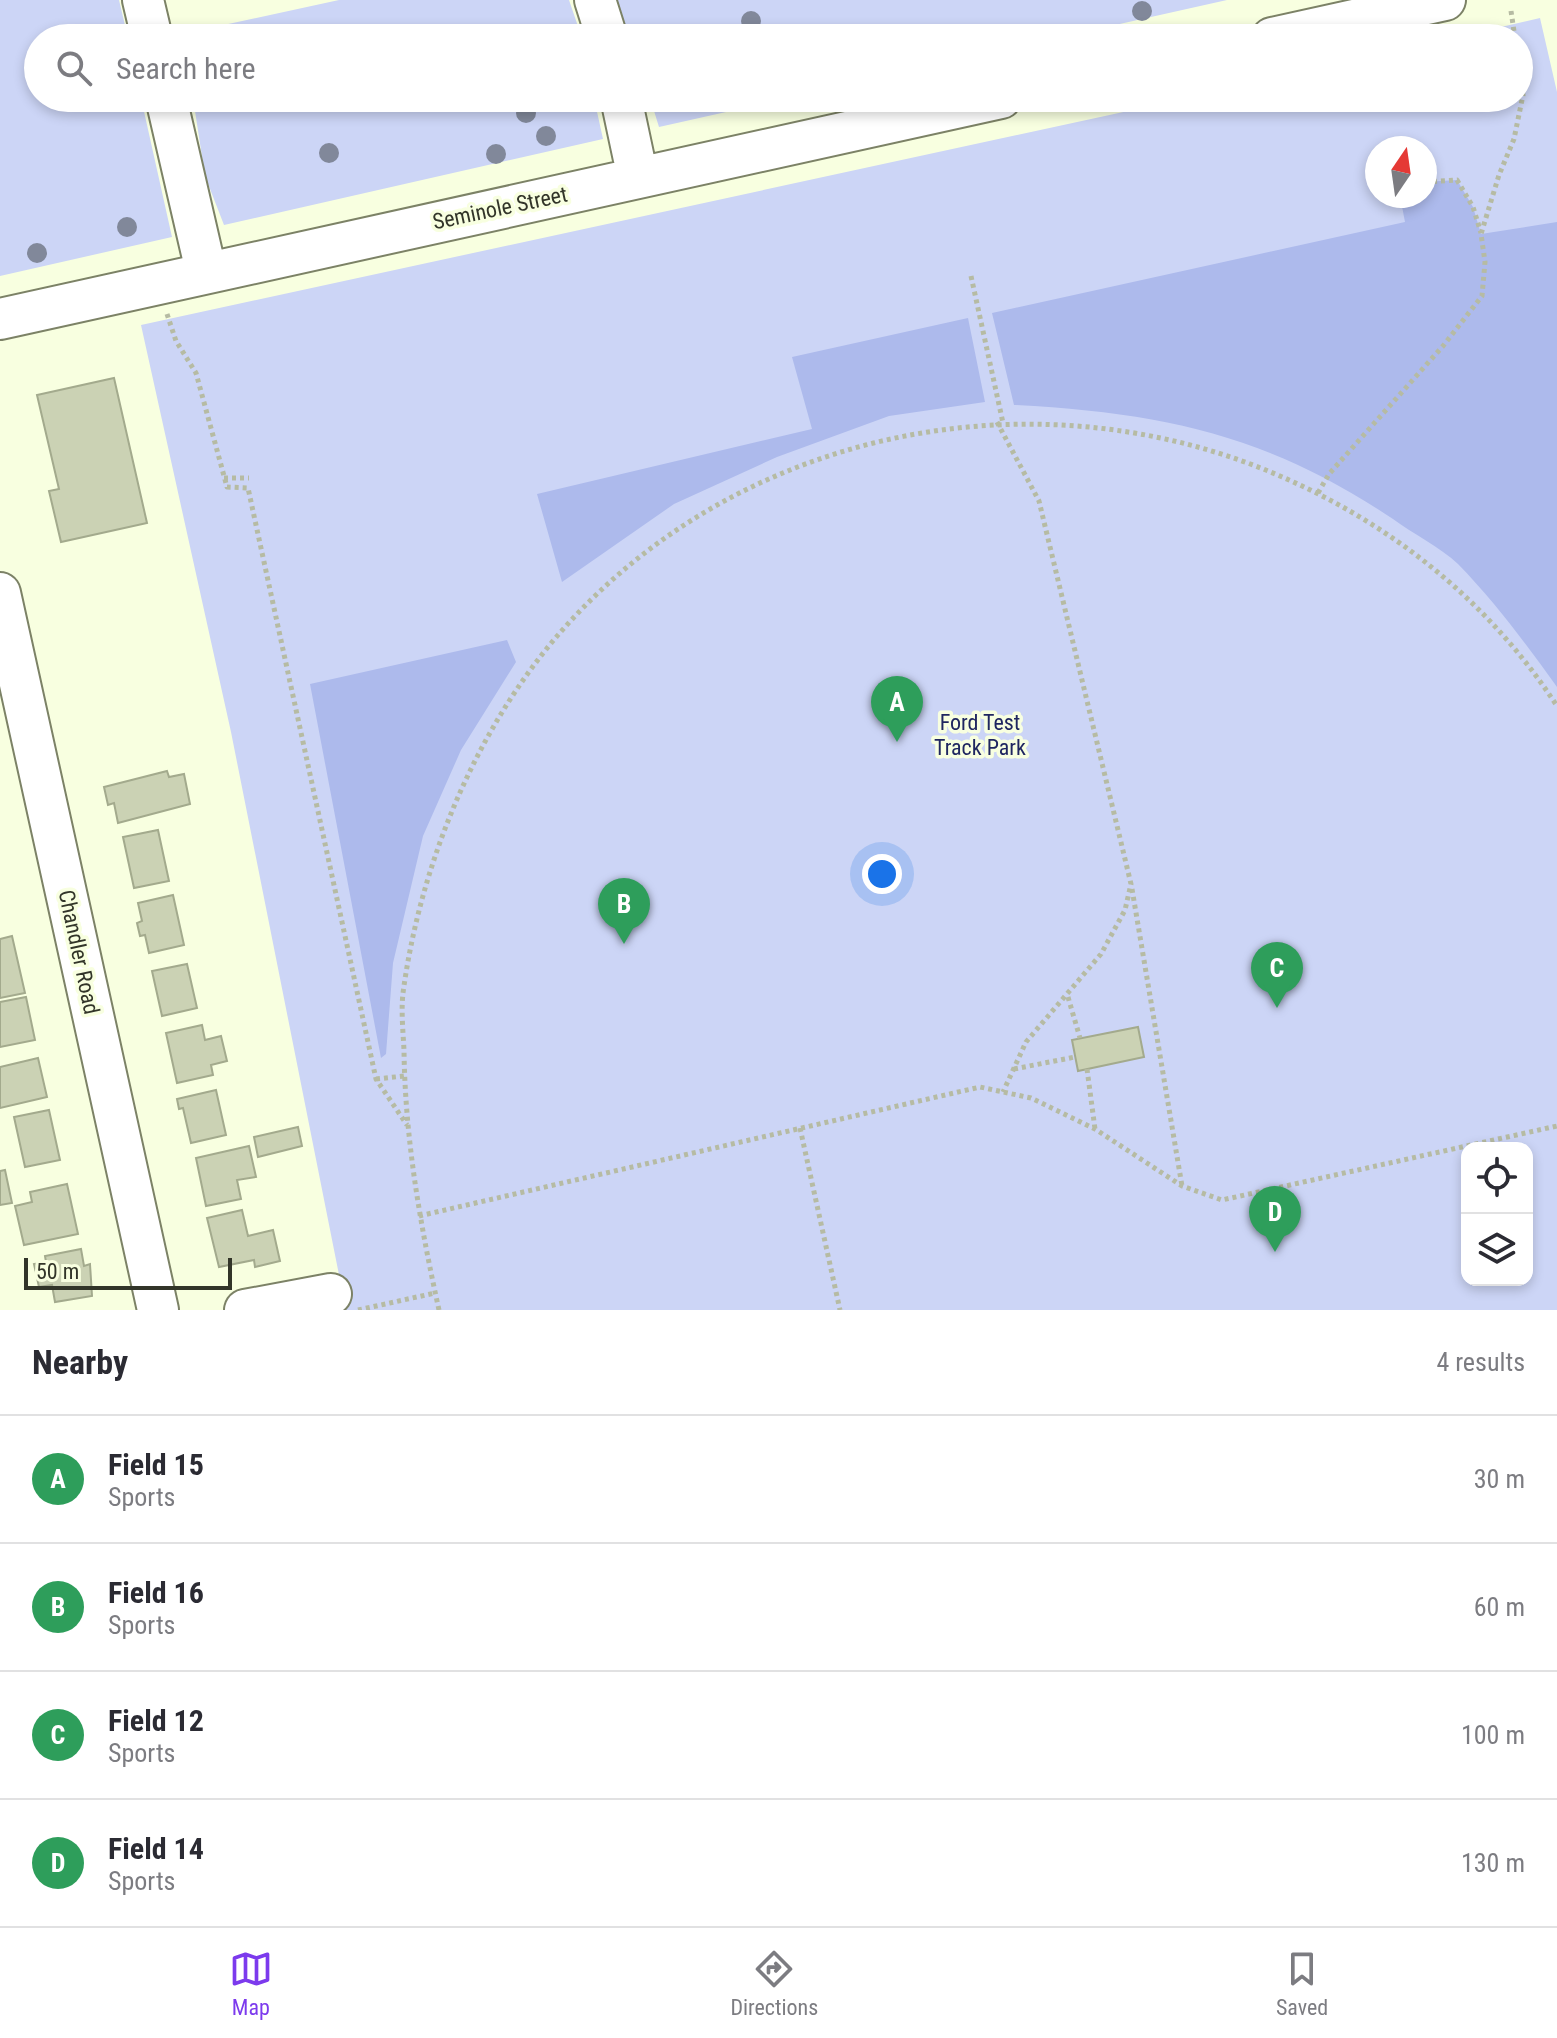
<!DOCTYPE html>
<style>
body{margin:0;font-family:"Roboto Condensed",sans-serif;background:#f7f7f7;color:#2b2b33}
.controls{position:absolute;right:24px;bottom:24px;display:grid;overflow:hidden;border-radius:16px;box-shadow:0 4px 12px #0003}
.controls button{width:72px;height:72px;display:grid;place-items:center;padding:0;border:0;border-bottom:2px solid #e1e1e2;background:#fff;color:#2b2b33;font:40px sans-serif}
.compass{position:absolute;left:1365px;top:136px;width:72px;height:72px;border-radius:50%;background:#fff;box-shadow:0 4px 12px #0003;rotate:13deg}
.scale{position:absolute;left:24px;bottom:20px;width:208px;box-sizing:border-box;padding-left:8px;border:4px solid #323529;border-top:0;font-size:22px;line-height:28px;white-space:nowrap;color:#323529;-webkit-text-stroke:6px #f8ffe0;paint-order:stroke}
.you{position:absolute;left:882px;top:874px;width:28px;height:28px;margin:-20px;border:6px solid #fff;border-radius:50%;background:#1a73e8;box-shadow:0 0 0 12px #1a73e833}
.badge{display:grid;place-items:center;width:52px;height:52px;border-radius:50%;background:#7c3aed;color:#fff;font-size:26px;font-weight:700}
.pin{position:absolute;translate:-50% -66px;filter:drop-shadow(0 2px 4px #0008)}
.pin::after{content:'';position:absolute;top:42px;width:28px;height:24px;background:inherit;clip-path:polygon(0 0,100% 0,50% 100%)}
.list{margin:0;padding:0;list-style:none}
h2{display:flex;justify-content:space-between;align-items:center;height:104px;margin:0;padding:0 32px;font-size:34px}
h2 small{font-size:26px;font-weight:400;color:#7c7c81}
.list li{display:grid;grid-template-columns:52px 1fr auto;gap:24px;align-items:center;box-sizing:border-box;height:128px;padding:0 32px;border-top:2px solid #e1e1e2}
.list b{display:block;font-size:30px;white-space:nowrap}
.list p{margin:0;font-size:26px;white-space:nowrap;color:#7c7c81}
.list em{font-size:26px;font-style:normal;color:#7c7c81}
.icon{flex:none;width:44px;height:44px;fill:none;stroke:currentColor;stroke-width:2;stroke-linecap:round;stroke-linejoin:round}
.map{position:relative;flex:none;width:1557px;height:1310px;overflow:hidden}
.search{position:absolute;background:#fff;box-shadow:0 4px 12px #0003;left:24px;right:24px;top:24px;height:88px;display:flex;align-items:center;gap:20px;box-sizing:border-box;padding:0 28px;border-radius:44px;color:#7c7c81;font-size:30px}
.sheet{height:616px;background:#fff}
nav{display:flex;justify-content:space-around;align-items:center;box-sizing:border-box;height:112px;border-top:2px solid #e1e1e2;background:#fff;font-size:22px;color:#7c7c81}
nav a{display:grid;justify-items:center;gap:4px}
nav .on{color:#7c3aed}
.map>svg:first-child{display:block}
</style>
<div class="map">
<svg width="1557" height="1310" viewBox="0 0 1557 1310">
<rect width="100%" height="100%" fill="#f8ffe0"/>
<path fill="#ccd5f6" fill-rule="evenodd" d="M0,0H119L128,38H38V98H141L172,237L0,276Z
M339,0H569L582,38H196V31Z
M615,0H1227L1057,38H629Z
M1540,18L1557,92V1310H346L231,732L141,325L1188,98H1519V38H1453ZM1377,148H1425V196H1377ZM1467,1148H1527V1280H1467Z
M193,98H594L603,139L224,225L205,176Z
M650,98H788L659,127Z"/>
<path fill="#adbaec" d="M1457,180L1473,207L1481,234L1557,222V687C1526,644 1495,602 1458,564C1440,547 1413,534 1393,519C1267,435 1164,413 1014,405L992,313L1405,222L1400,196H1425V182Z
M968,318L985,402L889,416L777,457L674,504L562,582L537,494L812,429L792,357Z
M507,640L516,662L461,750L423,836L393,963L386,1054L381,1058L310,684Z"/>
<path fill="#cbd2b4" stroke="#a3aa8d" stroke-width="2" d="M114,378L147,523L61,542L49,491L59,489L37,395Z
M167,771L169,777L184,774L190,804L118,823L114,803L108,805L104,787Z
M158,830L169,881L134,888L123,837Z
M173,895L184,945L149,953L145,935L140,936L137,923L142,921L138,903Z
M12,936L25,993L0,998V939Z
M187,964L197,1008L162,1016L152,971Z
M26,997L35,1040L0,1047V1002Z
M202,1025L205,1040L221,1036L227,1061L211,1065L213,1075L177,1083L166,1033Z
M1138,1027L1144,1057L1078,1071L1072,1040Z
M38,1058L47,1097L0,1108V1067Z
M216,1090L226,1135L191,1143L183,1108L179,1109L177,1099Z
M49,1110L60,1160L25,1167L14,1117Z
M298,1127L302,1146L258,1157L254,1137Z
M249,1146L256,1177L237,1180L241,1199L206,1206L196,1158Z
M5,1170L12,1203L0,1205V1171Z
M67,1184L78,1234L24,1245L15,1206L32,1202L30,1192Z
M242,1210L248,1236L273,1230L280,1261L255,1267L254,1260L219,1267L207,1218Z
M81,1249L84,1266L90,1264L92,1296L55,1302L52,1285L39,1287L34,1264L46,1262L45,1256Z"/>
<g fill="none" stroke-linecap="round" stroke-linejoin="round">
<g stroke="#7c8266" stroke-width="44">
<path id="minor" d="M143,0L152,38
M595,0L607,38
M1272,38L1445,0
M166,98L206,271
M621,98L638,178
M0,319L1001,98
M0,593L158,1310
M245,1310L331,1294"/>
</g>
<path stroke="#b6bba3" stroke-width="5" stroke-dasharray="4 4" stroke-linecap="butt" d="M1511,11L1515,38
M1425,182L1457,180L1473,207L1481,233
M1375,187H1377
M971,276L1003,423
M167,314L176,341L196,373L227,487L248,488L376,1079L407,1125
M997,422L1039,501L1131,884L1125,910L1101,954L1026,1042L1003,1092
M224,478H249
M1318,493L1329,474L1443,346L1482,296L1485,262L1481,234L1499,175L1514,139L1523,95L1519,68
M1132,889L1182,1186
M1068,997L1080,1038
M1014,1069L1075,1057
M1087,1069L1095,1129
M376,1079L404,1076
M800,1128L840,1310
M419,1216L980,1087L1031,1098L1095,1129L1182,1186L1222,1200L1557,1126
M358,1310L435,1293
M439,1310C420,1224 405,1138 404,1050C403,1031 401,1011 403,993C420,866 474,733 558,635C729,437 1012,374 1253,465C1378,513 1484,594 1557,706"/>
<use href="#minor" stroke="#fff" stroke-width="40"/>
</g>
<g fill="#81889a">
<circle cx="1142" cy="11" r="10"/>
<circle cx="751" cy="21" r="10"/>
<circle cx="526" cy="113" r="10"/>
<circle cx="546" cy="136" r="10"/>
<circle cx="329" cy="153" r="10"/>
<circle cx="496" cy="154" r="10"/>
<circle cx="127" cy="227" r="10"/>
<circle cx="37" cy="253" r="10"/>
</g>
<g text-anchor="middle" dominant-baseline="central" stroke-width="7" stroke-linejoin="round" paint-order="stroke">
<g font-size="22" fill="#323529" stroke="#f8ffe0">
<text transform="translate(500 208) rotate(-12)">Seminole Street</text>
<text transform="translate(79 952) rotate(78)">Chandler Road</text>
</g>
<g font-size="22" fill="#1f2660" stroke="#f8ffe0">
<text x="980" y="722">Ford Test<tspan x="980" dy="25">Track Park</tspan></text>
</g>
</g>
</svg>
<div class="controls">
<button><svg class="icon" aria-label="locate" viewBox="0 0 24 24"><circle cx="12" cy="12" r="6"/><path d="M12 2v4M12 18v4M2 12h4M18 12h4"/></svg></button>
<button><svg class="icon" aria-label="layers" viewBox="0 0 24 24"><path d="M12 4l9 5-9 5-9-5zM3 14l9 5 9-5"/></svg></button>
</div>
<svg class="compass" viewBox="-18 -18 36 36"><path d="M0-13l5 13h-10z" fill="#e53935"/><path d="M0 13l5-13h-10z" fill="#7c7c81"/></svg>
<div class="scale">50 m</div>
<div class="you"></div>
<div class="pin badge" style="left:897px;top:742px;background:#2e9e5b">A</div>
<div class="pin badge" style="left:624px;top:944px;background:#2e9e5b">B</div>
<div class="pin badge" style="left:1277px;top:1008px;background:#2e9e5b">C</div>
<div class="pin badge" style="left:1275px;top:1252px;background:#2e9e5b">D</div>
<div class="search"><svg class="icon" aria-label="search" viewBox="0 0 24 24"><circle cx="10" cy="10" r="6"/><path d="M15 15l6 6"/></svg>Search here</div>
</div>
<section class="sheet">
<h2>Nearby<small>4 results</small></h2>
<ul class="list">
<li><span class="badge" style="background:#2e9e5b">A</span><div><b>Field 15</b><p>Sports</p></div><em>30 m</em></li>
<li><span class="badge" style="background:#2e9e5b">B</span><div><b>Field 16</b><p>Sports</p></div><em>60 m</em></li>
<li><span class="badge" style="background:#2e9e5b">C</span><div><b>Field 12</b><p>Sports</p></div><em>100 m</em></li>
<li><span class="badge" style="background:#2e9e5b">D</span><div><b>Field 14</b><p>Sports</p></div><em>130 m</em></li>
</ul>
</section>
<nav>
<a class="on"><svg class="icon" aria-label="map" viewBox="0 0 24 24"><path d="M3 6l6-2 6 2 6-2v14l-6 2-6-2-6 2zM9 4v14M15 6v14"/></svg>Map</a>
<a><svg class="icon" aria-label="directions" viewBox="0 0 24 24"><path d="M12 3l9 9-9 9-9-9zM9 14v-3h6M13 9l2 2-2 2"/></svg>Directions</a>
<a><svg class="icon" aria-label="saved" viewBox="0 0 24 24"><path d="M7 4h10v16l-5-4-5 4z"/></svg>Saved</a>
</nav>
